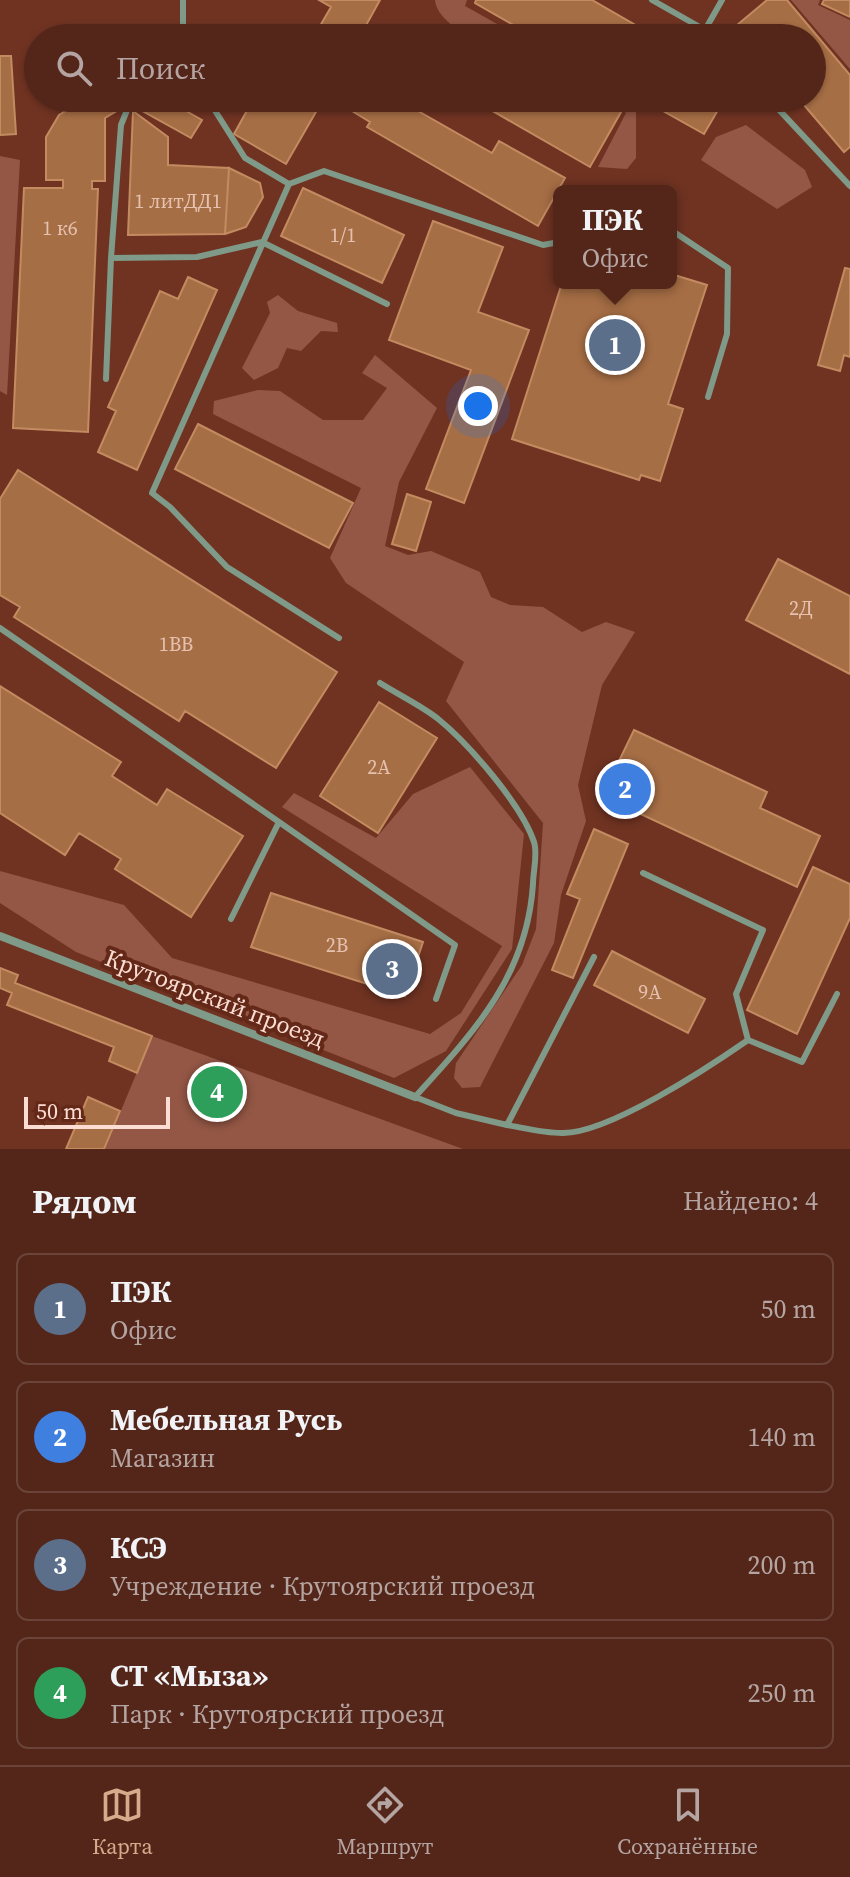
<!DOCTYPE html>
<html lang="ru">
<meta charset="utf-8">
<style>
body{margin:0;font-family:"Source Serif 4",serif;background:#5d3227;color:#f1f3f6}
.scale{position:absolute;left:24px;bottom:20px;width:146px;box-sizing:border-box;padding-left:8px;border:4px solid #fcddd4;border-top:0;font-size:22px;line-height:28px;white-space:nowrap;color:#fcddd4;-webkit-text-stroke:6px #632817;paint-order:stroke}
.you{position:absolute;left:478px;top:406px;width:28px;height:28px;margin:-20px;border:6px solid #fff;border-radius:50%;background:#1a73e8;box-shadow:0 0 0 12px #1a73e833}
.badge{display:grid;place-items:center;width:52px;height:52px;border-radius:50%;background:#d6ab8b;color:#fff;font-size:26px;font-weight:700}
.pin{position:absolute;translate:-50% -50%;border:4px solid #fff;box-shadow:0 2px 8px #0006}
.popup{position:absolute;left:553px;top:185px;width:124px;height:104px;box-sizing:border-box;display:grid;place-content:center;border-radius:12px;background:#54261a;filter:drop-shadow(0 2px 6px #0005);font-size:26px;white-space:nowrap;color:#b5a5a2}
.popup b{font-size:30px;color:#f1f3f6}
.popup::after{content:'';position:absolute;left:50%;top:100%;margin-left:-16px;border:16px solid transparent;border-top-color:#54261a}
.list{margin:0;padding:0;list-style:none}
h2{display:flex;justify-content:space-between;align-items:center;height:104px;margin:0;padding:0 32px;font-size:34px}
h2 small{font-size:26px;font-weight:400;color:#b5a5a2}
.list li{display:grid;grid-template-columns:52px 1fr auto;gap:24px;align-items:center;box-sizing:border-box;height:112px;margin:0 16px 16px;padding:0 16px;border:2px solid #6a4339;border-radius:12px}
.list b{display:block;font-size:30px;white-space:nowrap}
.list p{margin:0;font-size:26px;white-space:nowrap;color:#b5a5a2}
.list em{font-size:26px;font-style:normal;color:#b5a5a2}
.icon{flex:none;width:44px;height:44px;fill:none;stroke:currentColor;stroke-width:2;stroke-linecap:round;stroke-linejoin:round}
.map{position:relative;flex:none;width:850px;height:1149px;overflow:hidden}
.search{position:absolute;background:#54261a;box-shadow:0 2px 6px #0004;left:24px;right:24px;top:24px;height:88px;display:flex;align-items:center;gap:20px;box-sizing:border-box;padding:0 28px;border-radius:44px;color:#b5a5a2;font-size:30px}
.sheet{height:616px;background:#54261a}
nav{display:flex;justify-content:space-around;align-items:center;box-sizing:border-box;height:112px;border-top:2px solid #6a4339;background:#54261a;font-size:22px;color:#b5a5a2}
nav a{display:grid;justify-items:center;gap:4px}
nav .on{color:#d6ab8b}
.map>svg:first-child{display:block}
</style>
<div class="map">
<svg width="850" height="1149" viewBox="0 0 850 1149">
<rect width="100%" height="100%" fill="#703322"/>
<path fill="#945745" d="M435,0H467L465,6L522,38C508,38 490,41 476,38C460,34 436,16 435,0Z
M791,0H820L818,5L850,20V69Z
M603,98H626L636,104V158L627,169L598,167L626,113Z
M746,125L805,170L812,187L777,209L701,160L716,137Z
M0,156L20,160L7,395L0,391Z
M278,295L298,311L337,323L338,332L321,331L301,351L287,348L278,368L254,380L242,368L270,313L267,302Z
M375,355L437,408L399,482L385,546L408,555L431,551L480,572L491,597L510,605L543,607L582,632L606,622L635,632L602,685L578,785L586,821L561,895L554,943L480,1087L462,1088L454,1078L456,1063L522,965L536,929L543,823L446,701L464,662L346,583L330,558L361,488L213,414L214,401L258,390L280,391L323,420H363L387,388L362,373Z
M470,767L524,834L512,949L446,1051L394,1078L76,952L0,903V871L124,905L172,958L430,1034L461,1013L502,946L282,807L294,793L376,838L413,794Z
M152,1036L463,1149H105Z"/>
<path fill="#a66e45" stroke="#c48b61" stroke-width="2" d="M319,0H380L359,38H313L331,7Z
M476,0H592L658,38H536L475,3Z
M767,0H787L850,75V147L844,152L798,98H812V38H748L737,25Z
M824,0H850V17L822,4Z
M128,31L148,37L125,38Z
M0,56H11L16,134L0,135Z
M87,98H124L120,109L105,118V181H92V189H98L88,432L13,428L24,188H63V180H46V137L59,115Z
M145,98H163L202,120L191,138L139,109Z
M254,98H324L286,164L234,134Z
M360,98H395L492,153L499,141L565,178L538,226L367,127L370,122L352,111Z
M470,98H597L621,112L590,167Z
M640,98H725L704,134Z
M133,111L168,137V165L229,168L225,234L128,235Z
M229,168L260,183L263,197L246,227L225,234Z
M303,188L404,235L382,283L281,236Z
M433,221L503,247L478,312L529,330L464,503L426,489L471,370L389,340Z
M845,268L850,269V357L844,355L840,371L818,365Z
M671,274L707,285L668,404L683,409L660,481L641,475L639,480L512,439L562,283H671Z
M188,277L217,290L137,470L98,452L116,411L108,407L160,291L178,299Z
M198,424L353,503L329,548L175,469Z
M18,470L337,672L276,768L185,711L179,721L14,617L20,607L0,595V499Z
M407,494L431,502L416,551L392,544Z
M778,559L850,596V674L746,620Z
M0,686L121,762L112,776L157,805L167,789L243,836L191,917L115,869L121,859L79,833L65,855L0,813Z
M379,702L437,738L378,833L320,796Z
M634,730L767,792L760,808L820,836L797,887L602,796Z
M594,829L628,844L573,978L552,970L580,899L567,894Z
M813,867L850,884V918L797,1034L747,1010Z
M271,893L423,942L405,996L251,947Z
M612,951L705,999L688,1033L594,985Z
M0,968L18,975L15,983L152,1036L137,1073L109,1061L114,1047L7,1005L12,993L0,988Z
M88,1097L120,1111L104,1149H66Z"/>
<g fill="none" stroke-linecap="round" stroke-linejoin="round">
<path stroke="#7f9a88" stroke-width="6" d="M652,0L705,30L722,0
M183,38V0
M207,98L245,158L289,184L152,493L170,507L227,567L339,638
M768,98L850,186
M289,184L324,171L543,245L559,242
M671,230L728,268L727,334L708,397
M111,258L121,125L132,98
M106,379L111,258L197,257L262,242L387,304
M0,628L279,822L231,919
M380,683C399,695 420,705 437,718C468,743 522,805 534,842C538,854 533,872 533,884C527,976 474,1032 415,1097L456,1113L507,1125L594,957
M279,822L455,945L436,999
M748,1040L802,1062L837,994
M507,1125C524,1128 544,1133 562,1133C608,1134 709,1067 748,1040L736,994L763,930L643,873"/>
<path stroke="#7f9a88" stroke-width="8" d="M0,936L415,1097"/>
</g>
<g text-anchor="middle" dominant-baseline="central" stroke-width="8" stroke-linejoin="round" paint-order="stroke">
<g font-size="20" fill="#e6c1b0">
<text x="178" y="201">1 литДД1</text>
<text x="60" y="228">1 к6</text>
<text x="343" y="235">1/1</text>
<text x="801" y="608">2Д</text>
<text x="176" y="644">1ВВ</text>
<text x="379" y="767">2А</text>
<text x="337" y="945">2В</text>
<text x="650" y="992">9А</text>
</g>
<g font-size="24" fill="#fcddd4" stroke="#632817">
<text transform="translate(215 998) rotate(21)">Крутоярский проезд</text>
</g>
</g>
</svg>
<div class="scale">50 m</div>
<div class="you"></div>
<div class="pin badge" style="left:615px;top:345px;background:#5c6f8a">1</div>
<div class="popup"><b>ПЭК</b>Офис</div>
<div class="pin badge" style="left:625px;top:789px;background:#3f7fe0">2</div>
<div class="pin badge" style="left:392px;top:969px;background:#5c6f8a">3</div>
<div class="pin badge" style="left:217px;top:1092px;background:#2e9e5b">4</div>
<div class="search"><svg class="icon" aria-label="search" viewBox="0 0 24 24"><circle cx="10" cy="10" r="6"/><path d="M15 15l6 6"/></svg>Поиск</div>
</div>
<section class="sheet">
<h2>Рядом<small>Найдено: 4</small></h2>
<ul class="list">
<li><span class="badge" style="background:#5c6f8a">1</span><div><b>ПЭК</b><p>Офис</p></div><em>50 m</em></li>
<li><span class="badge" style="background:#3f7fe0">2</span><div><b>Мебельная Русь</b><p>Магазин</p></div><em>140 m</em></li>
<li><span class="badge" style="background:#5c6f8a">3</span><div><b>КСЭ</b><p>Учреждение · Крутоярский проезд</p></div><em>200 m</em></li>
<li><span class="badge" style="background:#2e9e5b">4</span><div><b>СТ «Мыза»</b><p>Парк · Крутоярский проезд</p></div><em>250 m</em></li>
</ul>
</section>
<nav>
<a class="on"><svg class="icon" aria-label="map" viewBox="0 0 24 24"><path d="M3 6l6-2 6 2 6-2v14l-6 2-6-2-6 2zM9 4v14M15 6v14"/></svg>Карта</a>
<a><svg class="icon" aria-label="directions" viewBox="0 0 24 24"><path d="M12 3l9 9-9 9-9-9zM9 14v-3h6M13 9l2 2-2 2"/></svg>Маршрут</a>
<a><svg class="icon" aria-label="saved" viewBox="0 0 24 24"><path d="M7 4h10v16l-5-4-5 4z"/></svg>Сохранённые</a>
</nav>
